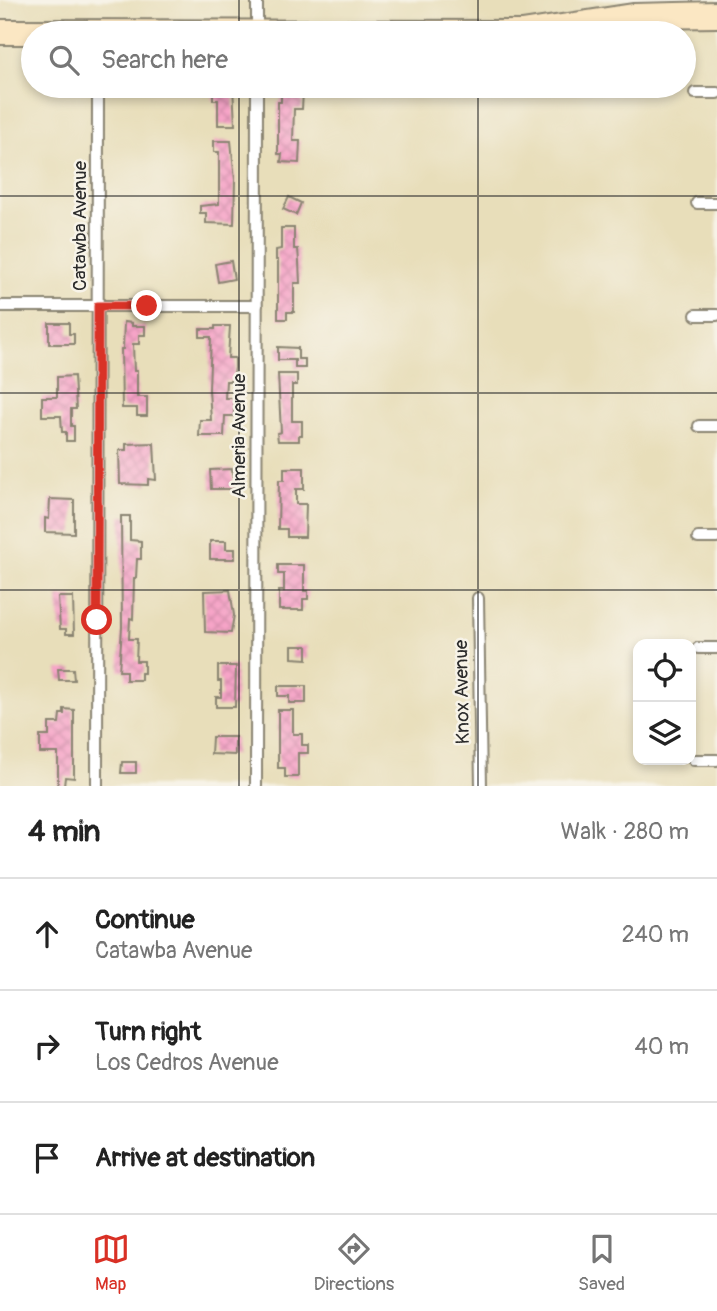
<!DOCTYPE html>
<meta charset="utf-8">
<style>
body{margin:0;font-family:Pangolin,sans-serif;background:#f2f2f2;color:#222}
.controls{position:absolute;right:21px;bottom:21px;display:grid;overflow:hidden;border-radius:14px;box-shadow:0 4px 10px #0003}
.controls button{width:63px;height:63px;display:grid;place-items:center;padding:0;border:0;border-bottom:2px solid #e0e0e0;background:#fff;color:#222;font:35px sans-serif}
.stop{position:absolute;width:21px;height:21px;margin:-16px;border:5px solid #d93025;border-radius:50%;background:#fff}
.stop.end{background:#d93025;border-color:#fff;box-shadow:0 2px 7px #0008}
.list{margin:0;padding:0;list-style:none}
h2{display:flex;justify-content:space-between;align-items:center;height:91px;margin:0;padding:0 28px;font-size:30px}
h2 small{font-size:23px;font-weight:400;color:#767676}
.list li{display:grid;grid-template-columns:46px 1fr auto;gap:21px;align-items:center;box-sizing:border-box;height:112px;padding:0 28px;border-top:2px solid #e0e0e0}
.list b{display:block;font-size:26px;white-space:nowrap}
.list p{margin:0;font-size:23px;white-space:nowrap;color:#767676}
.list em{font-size:23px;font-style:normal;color:#767676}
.icon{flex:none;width:38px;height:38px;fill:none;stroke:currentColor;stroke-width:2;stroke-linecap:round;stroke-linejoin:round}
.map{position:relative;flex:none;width:717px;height:786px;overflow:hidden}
.search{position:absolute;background:#fff;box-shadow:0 4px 10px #0003;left:21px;right:21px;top:21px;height:77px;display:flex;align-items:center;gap:18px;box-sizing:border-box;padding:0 24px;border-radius:38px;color:#767676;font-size:26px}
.sheet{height:427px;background:#fff}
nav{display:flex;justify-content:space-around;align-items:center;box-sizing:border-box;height:98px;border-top:2px solid #e0e0e0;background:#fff;font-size:19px;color:#767676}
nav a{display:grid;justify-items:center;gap:4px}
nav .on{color:#d93025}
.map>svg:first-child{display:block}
</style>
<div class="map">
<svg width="717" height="786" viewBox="0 0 717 786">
<defs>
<pattern id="building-cross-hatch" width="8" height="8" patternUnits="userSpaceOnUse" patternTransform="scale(1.75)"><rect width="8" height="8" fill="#f6a4c7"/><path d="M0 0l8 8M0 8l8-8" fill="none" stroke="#d38dab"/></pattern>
</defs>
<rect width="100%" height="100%" fill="#f7f3e8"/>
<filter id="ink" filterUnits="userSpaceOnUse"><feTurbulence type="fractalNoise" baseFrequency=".0143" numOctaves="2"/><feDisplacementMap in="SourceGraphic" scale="14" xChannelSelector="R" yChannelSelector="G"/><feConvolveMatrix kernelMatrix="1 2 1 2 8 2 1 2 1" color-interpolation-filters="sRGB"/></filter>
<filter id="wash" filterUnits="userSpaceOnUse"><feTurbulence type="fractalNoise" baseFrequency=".00686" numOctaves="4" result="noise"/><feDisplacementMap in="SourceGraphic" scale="28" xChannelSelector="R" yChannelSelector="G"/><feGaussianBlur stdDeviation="1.57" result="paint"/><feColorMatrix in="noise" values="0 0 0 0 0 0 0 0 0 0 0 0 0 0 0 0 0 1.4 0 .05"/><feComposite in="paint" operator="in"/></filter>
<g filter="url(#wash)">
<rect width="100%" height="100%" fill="#e8deba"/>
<g id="blocks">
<path fill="url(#building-cross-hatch)" d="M213,86H233L235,125H218V100H213Z
M281,92H303L302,109H294L293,141H300L299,163L281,162L282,154H278V102H281Z
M214,141H231L235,180L234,224L206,223V213H200V206L219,204V152H214Z
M289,197L301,203L296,215L283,209Z
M281,228H294V249H298L299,262L300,283H294V312H287V319H278V260H276V250L281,249Z
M231,261L234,279L218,282L215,264Z
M124,322L132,323V326H145V335H139V344H133L134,371H137V397H147V416H137V408H122L121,349H123Z
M49,323H69V334H74V344H49Z
M215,326H230L228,358H235V368L233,381H226L225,398H234V416H225L224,436H199L200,420H211L209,390L211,337H200V329H215Z
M278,347L298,348V359H305V368H295V360H278Z
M278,374H297V385H292V421H302V435H299V441H278L277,433L281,432Z
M74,376L76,409H71V426H74V441H66V432H62L61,416H42V397H57V377Z
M154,443L156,480L148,479V485L120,484L119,450H126V444Z
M284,468H304V489H296V504H306L305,537H287V529H278L279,480H284Z
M232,469L234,489H211L210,470Z
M50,499L74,500V533L45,532V518L49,519Z
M121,516H130V540L141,541V559H137L136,578H134L133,619L130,618L129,639H137L136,661H144V673H141V680H126V671H119L122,627Z
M210,541H226V549H235V559H210Z
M278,565H304V591H308V599H303V610H279V591H284V574H278Z
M230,590L234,615L231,633L205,632L204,591Z
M58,597H73L74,634H66V629H60Z
M292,646H307V659L292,658Z
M218,666H236L235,707H216V697H221V681H218Z
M58,669H73L74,680H59Z
M278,686H306V703H289V696H278Z
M64,709L74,710V778L65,777L64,786H58V753H40V736H49V723H59L60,714H64Z
M278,710H293V734H302V745H308V753H298V777H285V768H278Z
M212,737H235V755L211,754Z
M122,762H136V773H121Z"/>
</g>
</g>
<g filter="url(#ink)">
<use href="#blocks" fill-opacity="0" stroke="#8a8472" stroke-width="2"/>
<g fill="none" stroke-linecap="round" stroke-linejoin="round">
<g stroke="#8a8472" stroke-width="14">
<path id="street" d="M257,33V0
M695,93H717
M697,203H717
M0,306H257
M696,315H717
M699,426H717
M698,538H717
M478,598L481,786
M698,648H717
M694,760H717
M97,786L98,86
M256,786L257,86"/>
</g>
<g stroke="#8a8472" stroke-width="18">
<path id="secondary" d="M0,27L523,28L634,11L717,9
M559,33L643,21L717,20
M0,37H33"/>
</g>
<use href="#street" stroke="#fff" stroke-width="10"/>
<use href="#secondary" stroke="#fbe7c3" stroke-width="14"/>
</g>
</g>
<g fill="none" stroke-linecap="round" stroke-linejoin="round" filter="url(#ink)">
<path stroke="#d93025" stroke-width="9" d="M97,620L98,306H147"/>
</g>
<path fill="none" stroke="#2b2b2b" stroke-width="2" stroke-opacity="0.55" d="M239,0V33M478,0V33M239,86V786M478,86V786M0,196H717M0,393H717M0,590H717"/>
<g text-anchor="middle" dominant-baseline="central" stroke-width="5" stroke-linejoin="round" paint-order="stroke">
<g font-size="19" fill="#2b2b2b" stroke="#f7f3e8">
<text transform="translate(80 226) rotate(-90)">Catawba Avenue</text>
<text transform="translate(239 436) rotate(-90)">Almeria Avenue</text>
<text transform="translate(462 692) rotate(-91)">Knox Avenue</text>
</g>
</g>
</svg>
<div class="controls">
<button><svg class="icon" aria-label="locate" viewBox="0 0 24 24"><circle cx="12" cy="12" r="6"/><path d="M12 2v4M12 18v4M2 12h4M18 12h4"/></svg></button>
<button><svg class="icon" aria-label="layers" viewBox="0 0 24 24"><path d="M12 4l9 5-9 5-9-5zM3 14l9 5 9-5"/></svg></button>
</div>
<div class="stop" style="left:97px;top:620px"></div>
<div class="stop end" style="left:147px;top:306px"></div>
<div class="search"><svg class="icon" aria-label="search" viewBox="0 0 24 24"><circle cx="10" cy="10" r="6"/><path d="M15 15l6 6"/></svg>Search here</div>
</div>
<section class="sheet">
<h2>4 min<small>Walk · 280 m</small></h2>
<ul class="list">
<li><svg class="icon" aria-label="ahead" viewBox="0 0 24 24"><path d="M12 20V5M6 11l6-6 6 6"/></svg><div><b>Continue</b><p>Catawba Avenue</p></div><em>240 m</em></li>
<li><svg class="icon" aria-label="right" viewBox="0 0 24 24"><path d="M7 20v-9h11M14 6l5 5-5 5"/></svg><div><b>Turn right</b><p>Los Cedros Avenue</p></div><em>40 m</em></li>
<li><svg class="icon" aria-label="arrive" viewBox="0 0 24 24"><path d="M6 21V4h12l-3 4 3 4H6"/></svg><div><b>Arrive at destination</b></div></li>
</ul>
</section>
<nav>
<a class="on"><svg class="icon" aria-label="map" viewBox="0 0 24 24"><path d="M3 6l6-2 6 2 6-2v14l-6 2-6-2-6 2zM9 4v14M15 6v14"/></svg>Map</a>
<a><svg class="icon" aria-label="directions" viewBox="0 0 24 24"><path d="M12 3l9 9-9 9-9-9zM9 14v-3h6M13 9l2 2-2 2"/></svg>Directions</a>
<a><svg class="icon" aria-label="saved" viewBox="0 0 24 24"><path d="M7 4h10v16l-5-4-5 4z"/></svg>Saved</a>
</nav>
